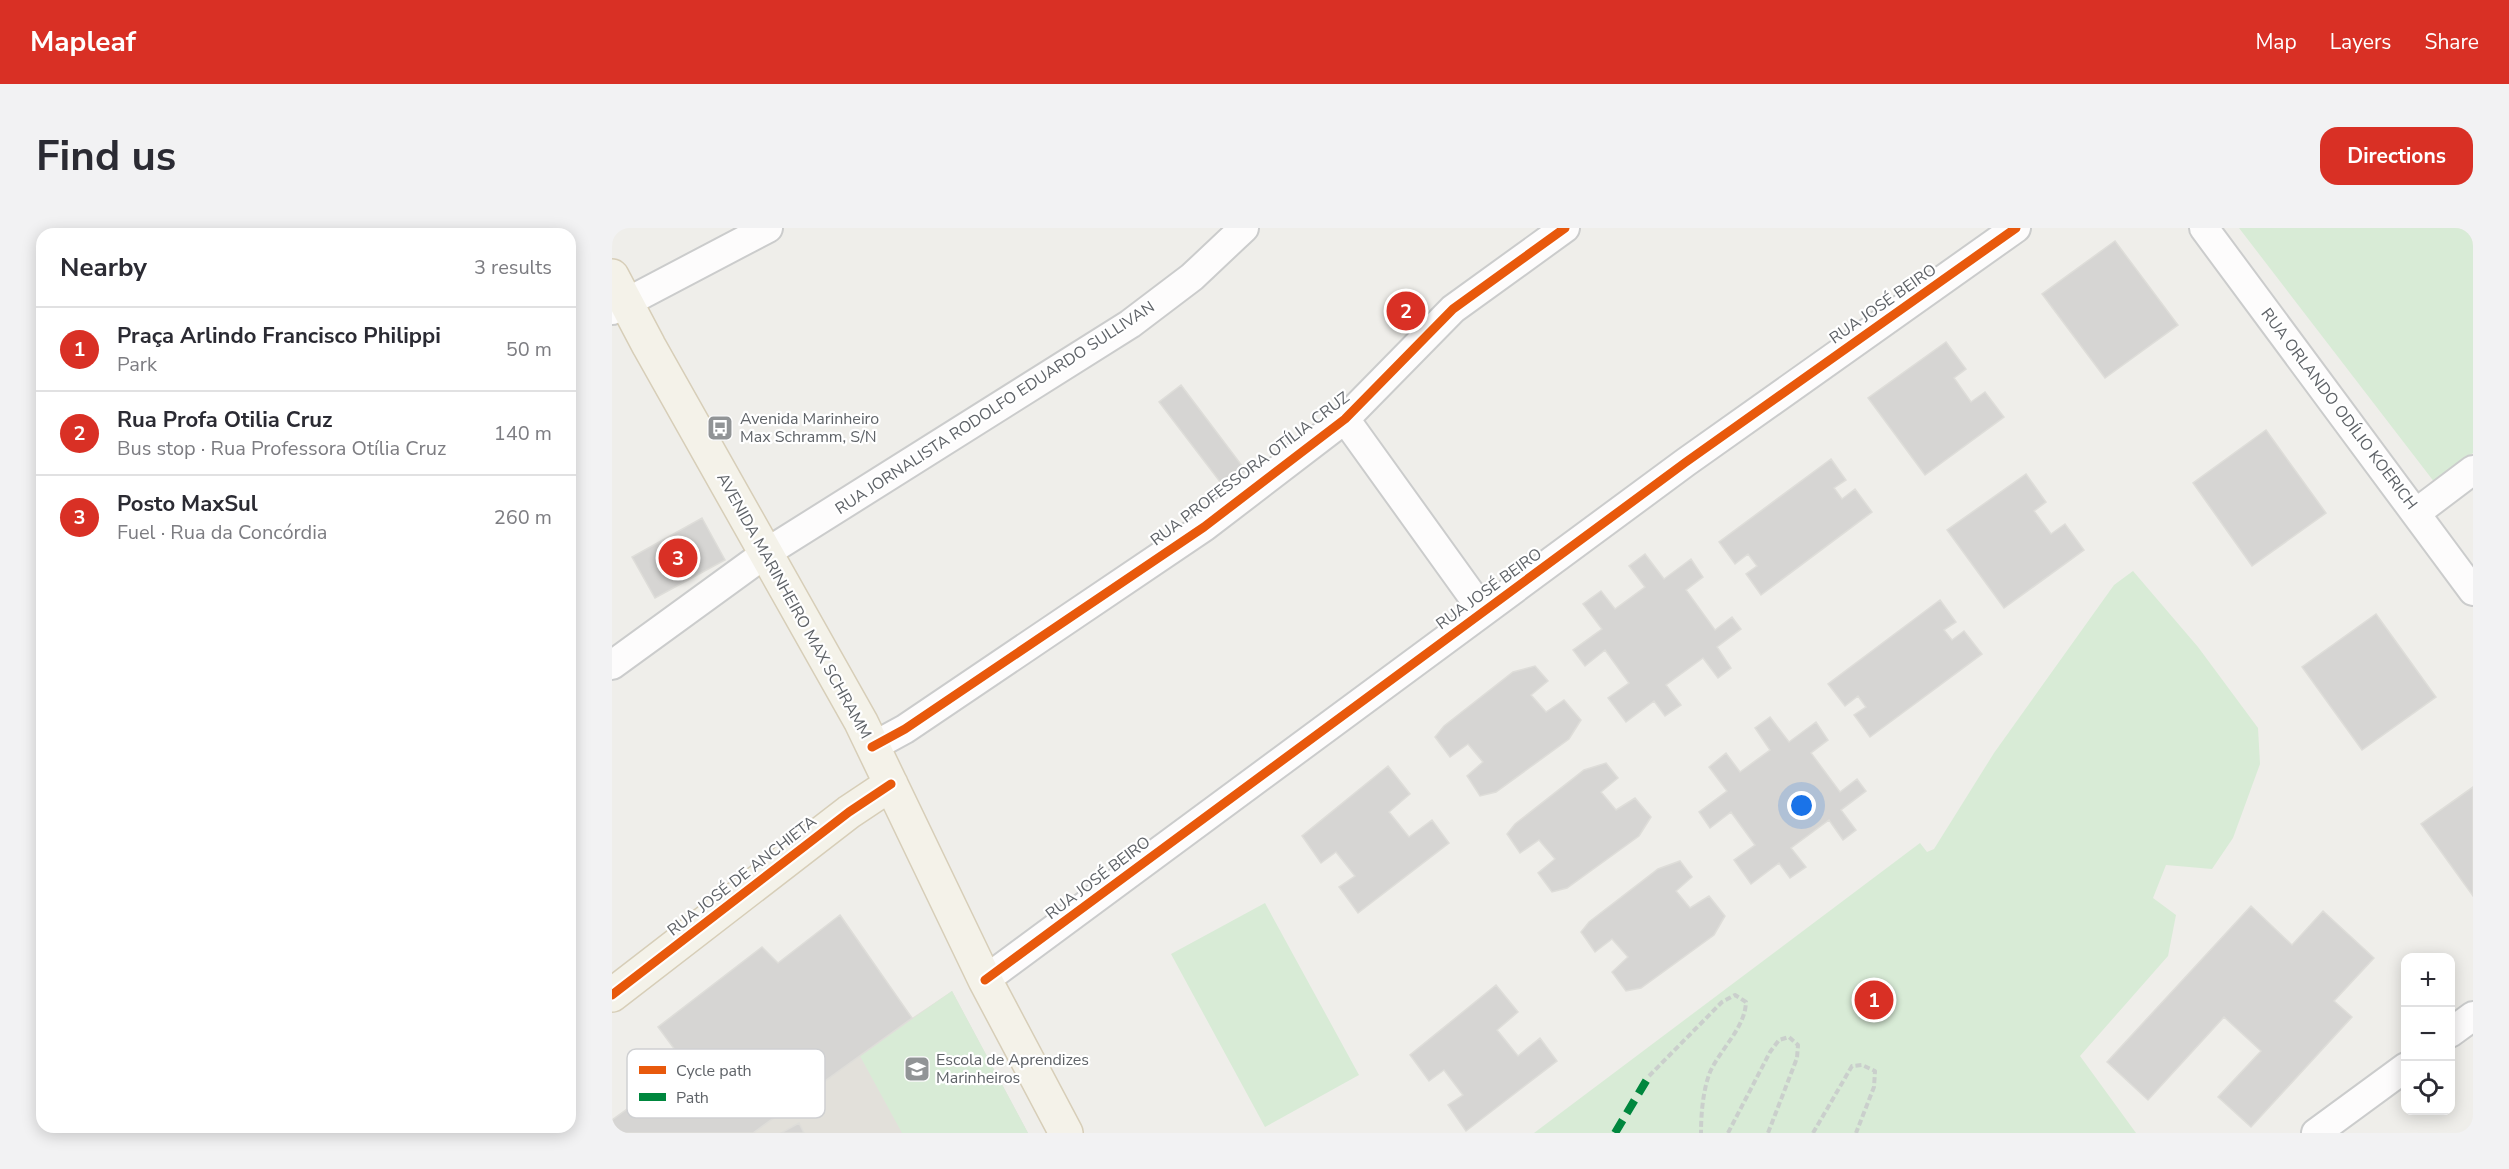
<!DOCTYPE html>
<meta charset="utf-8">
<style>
body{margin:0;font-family:"Nunito Sans",sans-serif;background:#f2f2f3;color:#2b2b33}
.controls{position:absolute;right:18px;bottom:18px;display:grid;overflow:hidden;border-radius:12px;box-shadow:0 3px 15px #0003}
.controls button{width:54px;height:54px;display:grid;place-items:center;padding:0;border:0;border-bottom:2px solid #e1e1e2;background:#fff;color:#2b2b33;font:30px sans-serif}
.you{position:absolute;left:1190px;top:578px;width:21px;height:21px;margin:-15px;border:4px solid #fff;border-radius:50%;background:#1a73e8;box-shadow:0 0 0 9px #1a73e833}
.badge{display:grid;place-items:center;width:39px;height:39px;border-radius:50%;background:#d93025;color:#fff;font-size:20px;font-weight:700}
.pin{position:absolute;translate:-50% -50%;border:3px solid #fff;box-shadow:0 2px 6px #0006}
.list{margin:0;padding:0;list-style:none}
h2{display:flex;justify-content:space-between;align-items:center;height:78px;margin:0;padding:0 24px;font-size:26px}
h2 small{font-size:20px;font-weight:400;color:#7c7c81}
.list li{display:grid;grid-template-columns:39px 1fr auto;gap:18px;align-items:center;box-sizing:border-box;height:84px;padding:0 24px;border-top:2px solid #e1e1e2}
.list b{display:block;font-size:22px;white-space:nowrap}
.list p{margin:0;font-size:20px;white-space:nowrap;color:#7c7c81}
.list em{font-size:20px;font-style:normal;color:#7c7c81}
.icon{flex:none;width:33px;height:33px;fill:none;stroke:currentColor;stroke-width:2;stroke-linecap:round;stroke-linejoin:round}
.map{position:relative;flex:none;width:1861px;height:905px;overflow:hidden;border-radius:18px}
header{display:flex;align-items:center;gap:36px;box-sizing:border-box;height:84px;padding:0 30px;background:#d93025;color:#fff}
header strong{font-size:28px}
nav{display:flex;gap:33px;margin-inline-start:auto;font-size:21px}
.intro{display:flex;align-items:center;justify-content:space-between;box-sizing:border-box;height:144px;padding:0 36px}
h1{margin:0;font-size:42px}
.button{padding:15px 27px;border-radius:18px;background:#d93025;color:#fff;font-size:21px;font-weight:700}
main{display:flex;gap:36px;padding:0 36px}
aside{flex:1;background:#fff;border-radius:18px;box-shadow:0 3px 15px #0003}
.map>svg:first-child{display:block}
</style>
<header>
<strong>Mapleaf</strong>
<nav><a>Map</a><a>Layers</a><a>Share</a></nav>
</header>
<div class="intro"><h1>Find us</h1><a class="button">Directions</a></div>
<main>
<aside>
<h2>Nearby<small>3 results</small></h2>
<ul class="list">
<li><span class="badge">1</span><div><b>Praça Arlindo Francisco Philippi</b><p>Park</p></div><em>50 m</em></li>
<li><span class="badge">2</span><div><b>Rua Profa Otilia Cruz</b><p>Bus stop · Rua Professora Otília Cruz</p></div><em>140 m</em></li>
<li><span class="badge">3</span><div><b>Posto MaxSul</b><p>Fuel · Rua da Concórdia</p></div><em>260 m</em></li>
</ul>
</aside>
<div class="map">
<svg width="1861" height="905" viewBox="0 0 1861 905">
<rect width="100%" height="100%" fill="#efeeea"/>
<path fill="#e2e0da" d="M340,763L416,905H141L300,790Z"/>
<path fill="#d8ebd6" d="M1627,0H1861V225L1823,255Z
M1521,343L1586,419L1646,500L1648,536L1621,610L1600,641L1554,637L1541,670L1564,687L1556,728L1468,828L1524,905H922L1308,615L1315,624L1322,621L1382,525L1502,357Z
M653,675L747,847L653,899L559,726Z
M340,763L416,905H290L248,828Z"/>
<path fill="#d6d5d3" stroke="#deddd9" stroke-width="1.5" d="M1503,13L1566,97L1493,150L1430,66Z
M1334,114L1354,141L1342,150L1359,174L1373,164L1392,189L1313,247L1256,170Z
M569,157L634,243L612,259L547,174Z
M1654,202L1714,285L1640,338L1581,255Z
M1219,231L1234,252L1222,260L1230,271L1243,261L1260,284L1149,367L1134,346L1145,338L1136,326L1123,336L1107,314Z
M1414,246L1434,274L1422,283L1439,306L1453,296L1472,322L1392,380L1335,302Z
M90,290L113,332L43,370L20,329Z
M1033,326L1052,351L1079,331L1091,349L1074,362L1103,402L1120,389L1129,401L1105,419L1119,440L1106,450L1091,430L1054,457L1069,477L1053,488L1042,473L1014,494L996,470L1017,455L993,422L973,438L961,422L990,401L971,376L989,363L1003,381L1033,359L1017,338Z
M1328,372L1344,394L1332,402L1340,412L1352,403L1370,426L1258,509L1242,487L1254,479L1246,468L1233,478L1216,456Z
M1764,386L1824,469L1750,522L1690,439Z
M923,438L936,453L919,467L934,484L952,472L969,492L957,511L884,564L868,568L855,548L871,534L856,516L838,529L823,509L832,498L901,444Z
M1158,489L1177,514L1204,494L1216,512L1199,525L1228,564L1245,551L1254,563L1229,582L1244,602L1231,612L1217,592L1179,620L1194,639L1178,650L1167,635L1139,656L1122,632L1143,617L1119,584L1098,600L1087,584L1115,563L1097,539L1114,525L1128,544L1158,522L1143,500Z
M994,535L1006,550L989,564L1004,582L1023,570L1039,589L1027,608L955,660L940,664L926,645L943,631L927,612L908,625L895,606L903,596L972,542Z
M776,538L798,566L777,584L797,609L820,592L837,615L746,685L727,659L743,648L724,624L709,635L690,608Z
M1861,559V668L1809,596Z
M1068,633L1080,649L1064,663L1078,680L1097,668L1113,688L1102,707L1029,760L1014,763L1000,744L1016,729L1000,711L983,724L969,704L977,694L1046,641Z
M1639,678L1680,717L1711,683L1762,730L1722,773L1740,789L1639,899L1606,869L1649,823L1612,789L1536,872L1495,834Z
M228,687L300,790L141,905H0V892L75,838L46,799L150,719L166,735Z
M884,757L906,784L885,802L906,828L928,810L945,833L854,903L836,877L851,867L832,842L817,853L798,827Z
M187,895L192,905H169Z"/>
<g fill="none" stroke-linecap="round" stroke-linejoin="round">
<g stroke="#cbcccc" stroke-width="32">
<path id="minor" d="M1592,0L1861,363
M0,82L156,0
M733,191L871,383
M1804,285L1861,242
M0,437L154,325L518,96L580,49L632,0
M260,519L293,501L592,299L733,191L841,81L953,0
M373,752L1074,234L1404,0
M1838,805L1861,788
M1704,905L1794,839"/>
</g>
<g stroke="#d7ceb8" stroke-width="36">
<path id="major" d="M0,48L37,118L249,494L373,752L454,905
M0,767L237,584L279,556"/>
</g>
<path stroke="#cacfcc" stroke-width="4" stroke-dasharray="6 3" stroke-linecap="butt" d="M1037,848L1110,774L1123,767L1134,774C1133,800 1109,820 1098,844C1091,862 1089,886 1089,905
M1116,905L1158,824L1167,812L1177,809L1186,817L1185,830L1156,905
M1201,905L1240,838L1250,837L1263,843L1262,859L1244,905"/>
<use href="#minor" stroke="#fdfcfc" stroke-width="28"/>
<use href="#major" stroke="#f4f2e9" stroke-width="33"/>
<path stroke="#00873e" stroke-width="8" stroke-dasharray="15 8" stroke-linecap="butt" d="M1003,905L1037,848"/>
<g stroke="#fff" stroke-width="13">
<path id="cycleway" d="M260,519L293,501L592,299L733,191L841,81L953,0
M373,752L1074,234L1404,0
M0,767L237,584L279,556"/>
</g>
<use href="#cycleway" stroke="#e8590c" stroke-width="9"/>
</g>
<defs>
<g id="bus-square" transform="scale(1.35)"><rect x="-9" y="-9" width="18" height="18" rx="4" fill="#919496" stroke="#fff"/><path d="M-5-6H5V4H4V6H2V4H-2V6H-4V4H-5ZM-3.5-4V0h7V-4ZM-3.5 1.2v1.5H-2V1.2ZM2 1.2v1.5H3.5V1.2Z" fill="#fff"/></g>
<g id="university-square" transform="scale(1.35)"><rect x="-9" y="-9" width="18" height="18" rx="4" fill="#919496" stroke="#fff"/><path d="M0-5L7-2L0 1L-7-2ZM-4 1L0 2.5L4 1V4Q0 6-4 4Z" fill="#fff"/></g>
</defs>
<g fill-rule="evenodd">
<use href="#bus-square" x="108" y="200"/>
<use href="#university-square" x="305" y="841"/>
</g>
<g text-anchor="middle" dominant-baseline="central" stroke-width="4.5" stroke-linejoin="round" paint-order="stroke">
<g font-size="16" fill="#5f6368" stroke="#fff">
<text transform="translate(1271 76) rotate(-35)">RUA JOSÉ BEIRO</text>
<text transform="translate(383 180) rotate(-33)">RUA JORNALISTA RODOLFO EDUARDO SULLIVAN</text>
<text transform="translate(1727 181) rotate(53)">RUA ORLANDO ODÍLIO KOERICH</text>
<text transform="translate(638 241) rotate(-37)">RUA PROFESSORA OTÍLIA CRUZ</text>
<text transform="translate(877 361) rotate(-36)">RUA JOSÉ BEIRO</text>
<text transform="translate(182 378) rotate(61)">AVENIDA MARINHEIRO MAX SCHRAMM</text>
<text transform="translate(130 648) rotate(-38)">RUA JOSÉ DE ANCHIETA</text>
<text transform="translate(486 650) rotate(-37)">RUA JOSÉ BEIRO</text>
</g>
<g font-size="16" fill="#5f6368" stroke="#fff" text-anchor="start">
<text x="128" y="191">Avenida Marinheiro<tspan x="128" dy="18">Max Schramm, S/N</tspan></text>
<text x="324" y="832">Escola de Aprendizes<tspan x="324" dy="18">Marinheiros</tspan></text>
</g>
</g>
<rect x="15" y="821" width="198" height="69" rx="9" fill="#fff" stroke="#cfd0d2" stroke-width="1.5"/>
<rect x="27" y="838" width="27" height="8" fill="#e8590c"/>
<rect x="27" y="865" width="27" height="8" fill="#00873e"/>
<g font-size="16" fill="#5f6368">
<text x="64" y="848">Cycle path</text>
<text x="64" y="875">Path</text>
</g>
</svg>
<div class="controls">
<button>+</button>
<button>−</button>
<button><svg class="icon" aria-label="locate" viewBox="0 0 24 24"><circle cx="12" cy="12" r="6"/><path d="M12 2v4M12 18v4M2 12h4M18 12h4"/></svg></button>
</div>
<div class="you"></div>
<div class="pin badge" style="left:1262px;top:772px">1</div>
<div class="pin badge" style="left:794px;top:83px">2</div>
<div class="pin badge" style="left:66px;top:330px">3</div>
</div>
</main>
